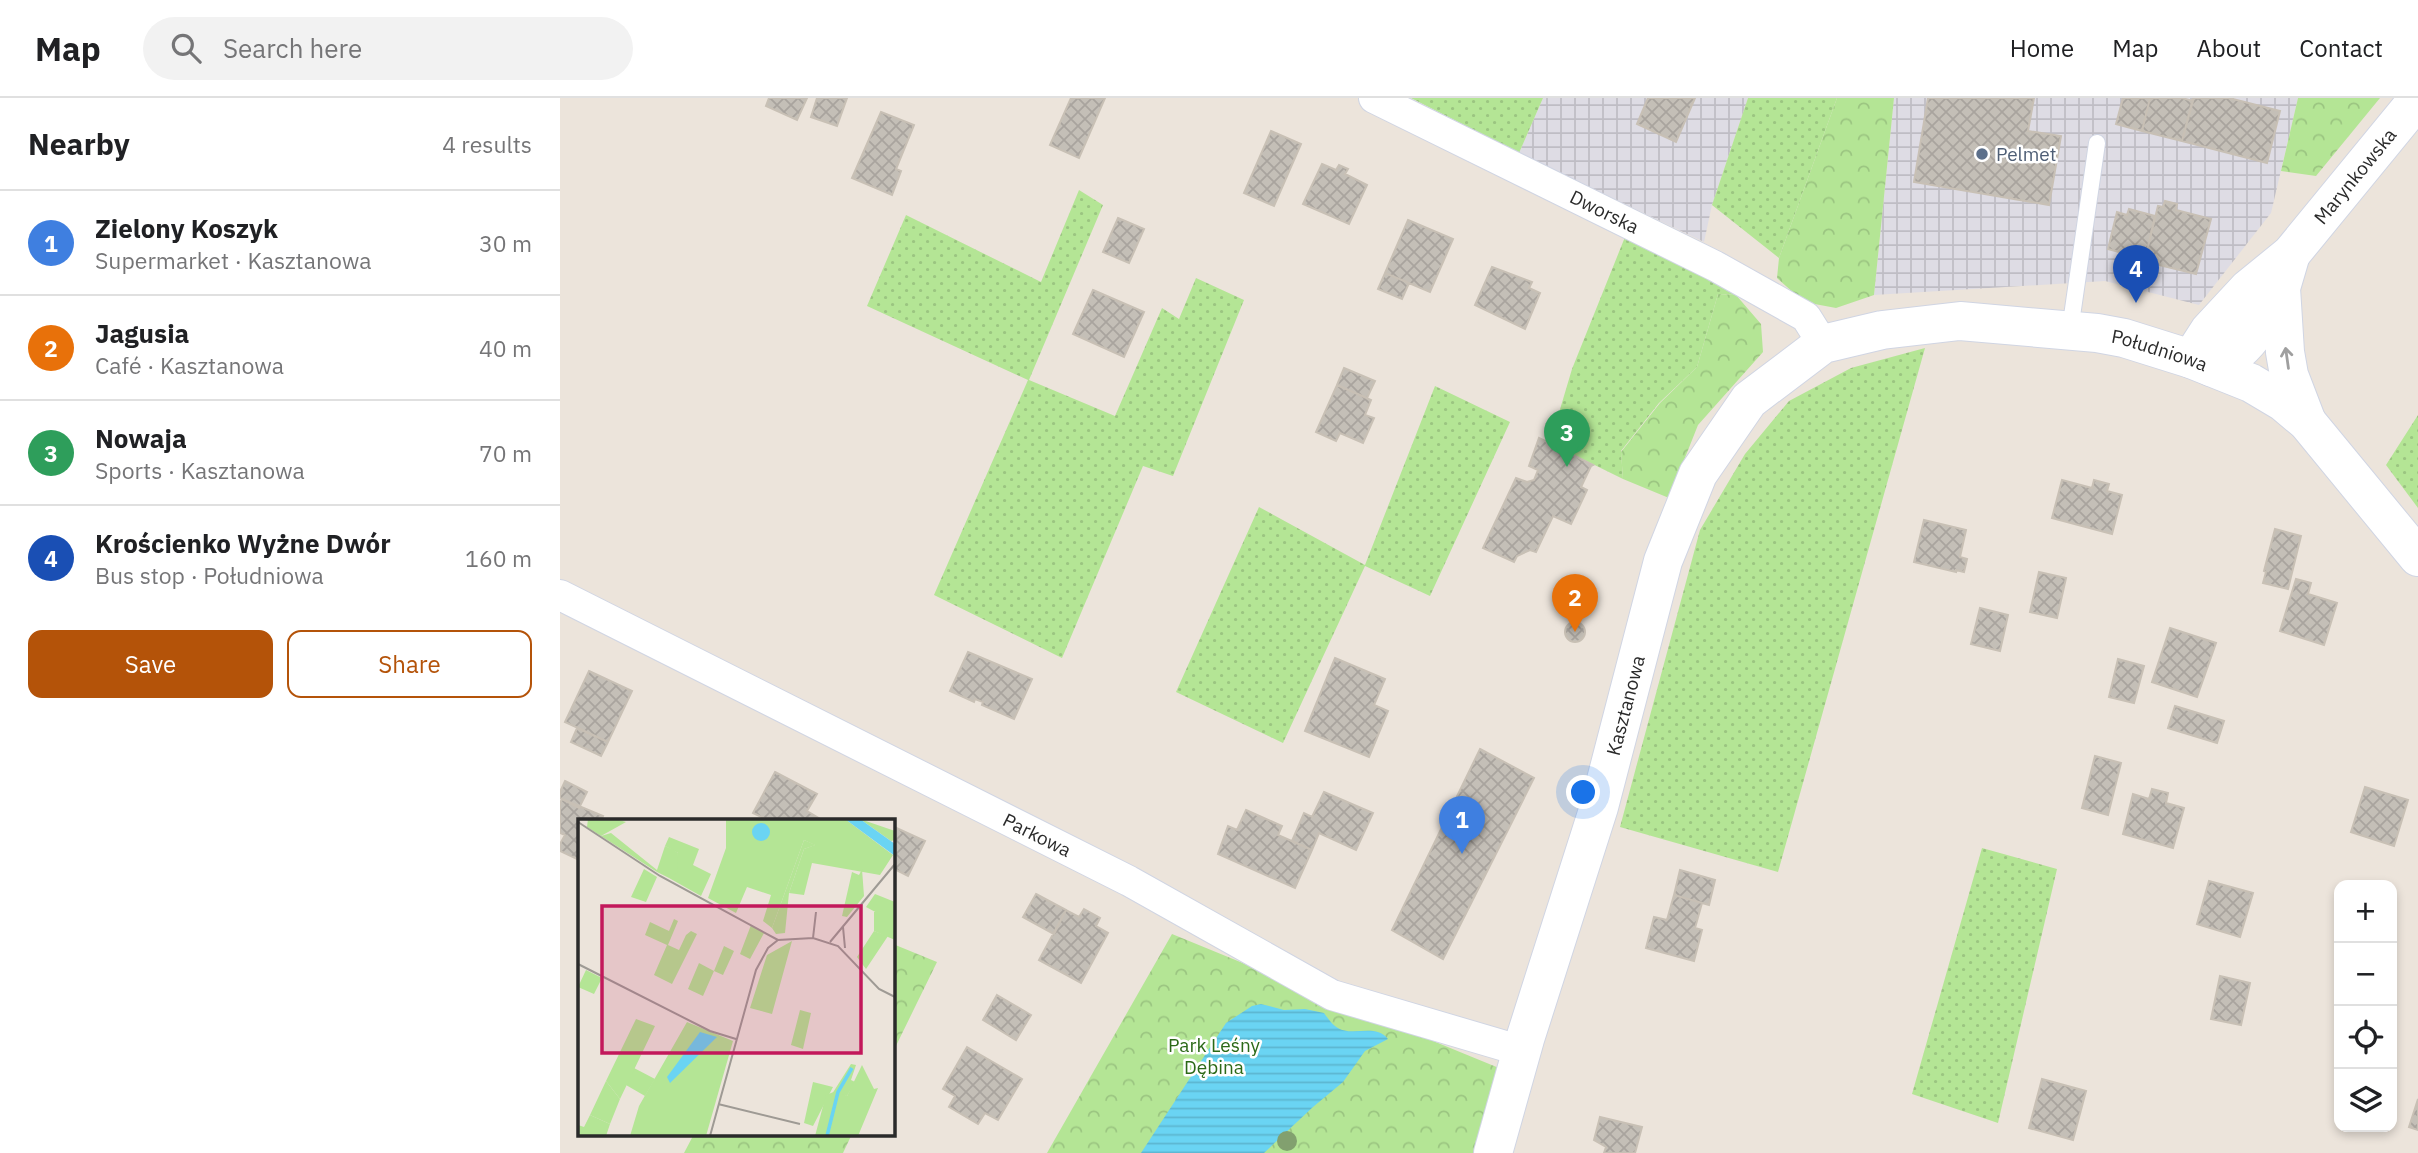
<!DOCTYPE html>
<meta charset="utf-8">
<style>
body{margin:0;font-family:"IBM Plex Sans",sans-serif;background:#f2f2f2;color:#202124}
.controls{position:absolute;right:21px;bottom:21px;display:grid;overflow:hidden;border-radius:14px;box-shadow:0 4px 10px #0003}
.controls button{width:63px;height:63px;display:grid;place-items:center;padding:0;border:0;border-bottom:2px solid #e0e0e0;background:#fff;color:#202124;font:35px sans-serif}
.you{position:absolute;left:1024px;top:695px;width:24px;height:24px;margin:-18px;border:5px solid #fff;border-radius:50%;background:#1a73e8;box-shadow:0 0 0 10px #1a73e833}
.badge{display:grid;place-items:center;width:46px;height:46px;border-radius:50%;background:#b45309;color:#fff;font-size:23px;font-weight:700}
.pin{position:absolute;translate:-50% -58px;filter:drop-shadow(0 2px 4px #0008)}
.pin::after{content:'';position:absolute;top:37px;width:24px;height:21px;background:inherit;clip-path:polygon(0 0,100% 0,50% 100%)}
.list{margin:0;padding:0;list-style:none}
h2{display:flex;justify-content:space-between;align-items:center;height:91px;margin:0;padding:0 28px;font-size:30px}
h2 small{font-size:23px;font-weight:400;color:#757577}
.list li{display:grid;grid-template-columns:46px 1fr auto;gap:21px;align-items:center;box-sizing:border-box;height:105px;padding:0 28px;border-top:2px solid #e0e0e0}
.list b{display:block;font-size:26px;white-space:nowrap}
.list p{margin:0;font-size:23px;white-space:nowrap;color:#757577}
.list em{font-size:23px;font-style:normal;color:#757577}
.actions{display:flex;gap:14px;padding:21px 28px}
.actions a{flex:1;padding:16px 0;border:2px solid #b45309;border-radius:14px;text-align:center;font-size:24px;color:#b45309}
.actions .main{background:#b45309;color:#fff}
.icon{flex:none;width:38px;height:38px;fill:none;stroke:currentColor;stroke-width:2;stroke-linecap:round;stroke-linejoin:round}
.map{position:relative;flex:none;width:1858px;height:1055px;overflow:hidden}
header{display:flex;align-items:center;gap:42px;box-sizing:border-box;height:98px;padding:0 35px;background:#fff;border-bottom:2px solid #e0e0e0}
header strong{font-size:33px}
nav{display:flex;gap:38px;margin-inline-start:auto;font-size:24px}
.search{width:490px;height:63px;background:#f2f2f2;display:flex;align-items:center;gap:18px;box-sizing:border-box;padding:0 24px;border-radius:38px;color:#757577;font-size:26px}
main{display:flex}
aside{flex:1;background:#fff}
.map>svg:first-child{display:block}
</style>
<header>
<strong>Map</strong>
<div class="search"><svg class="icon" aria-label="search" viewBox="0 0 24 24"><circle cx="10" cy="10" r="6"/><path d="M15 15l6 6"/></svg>Search here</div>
<nav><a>Home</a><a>Map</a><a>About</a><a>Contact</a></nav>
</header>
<main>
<aside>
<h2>Nearby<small>4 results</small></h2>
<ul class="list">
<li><span class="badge" style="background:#3f7fe0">1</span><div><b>Zielony Koszyk</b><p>Supermarket · Kasztanowa</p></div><em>30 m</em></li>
<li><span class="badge" style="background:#e8710a">2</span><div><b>Jagusia</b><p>Café · Kasztanowa</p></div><em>40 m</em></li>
<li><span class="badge" style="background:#2e9e5b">3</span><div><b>Nowaja</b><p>Sports · Kasztanowa</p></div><em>70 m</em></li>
<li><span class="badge" style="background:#1a4fb4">4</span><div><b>Krościenko Wyżne Dwór</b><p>Bus stop · Południowa</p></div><em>160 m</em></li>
</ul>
<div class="actions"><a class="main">Save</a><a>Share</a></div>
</aside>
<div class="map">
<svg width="1858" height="1055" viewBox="0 0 1858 1055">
<defs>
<pattern id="industrial-grid" width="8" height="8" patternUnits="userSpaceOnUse" patternTransform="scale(1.75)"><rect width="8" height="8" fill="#dedce4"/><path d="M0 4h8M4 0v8" fill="none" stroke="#bfbdc4"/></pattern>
<pattern id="grass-dots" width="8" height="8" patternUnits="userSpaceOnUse" patternTransform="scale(1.75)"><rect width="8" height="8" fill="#b4e595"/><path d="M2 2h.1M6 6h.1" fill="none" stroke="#9bc581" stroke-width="1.8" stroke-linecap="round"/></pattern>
<pattern id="forest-crowns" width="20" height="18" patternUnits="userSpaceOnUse" patternTransform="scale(1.75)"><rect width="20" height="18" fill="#b4e595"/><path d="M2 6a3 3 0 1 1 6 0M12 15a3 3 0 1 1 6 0" fill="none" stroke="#9bc581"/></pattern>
<pattern id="water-rules" width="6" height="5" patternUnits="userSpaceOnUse" patternTransform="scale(1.75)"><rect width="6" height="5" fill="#6ad4f3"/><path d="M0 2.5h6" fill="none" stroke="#5cb6d0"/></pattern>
<pattern id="building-cross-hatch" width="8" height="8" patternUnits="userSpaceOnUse" patternTransform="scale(1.75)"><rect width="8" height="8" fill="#c4bfb7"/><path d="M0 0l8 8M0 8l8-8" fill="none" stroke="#a9a49e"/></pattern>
</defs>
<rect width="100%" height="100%" fill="#ece4db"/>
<path fill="url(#industrial-grid)" d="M983,0H1188L1152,107L1144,144L959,55Z
M1334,0H1738L1711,115L1639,207L1545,183L1314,197Z"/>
<path fill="url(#grass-dots)" d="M851,0H983L959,55Z
M1188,0H1277L1219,160L1152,107Z
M519,92L543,107L469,282L555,318L602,210L619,221L636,180L684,202L613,378L583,368L502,560L374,497L468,282L307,208L346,117L481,184Z
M1065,139L1148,180L1176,197L1158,196L1137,269L1099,305L1061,353L1063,381L990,345L1012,271Z
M1365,250L1218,774L1060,729L1140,432L1185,356L1229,303L1291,270Z
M875,288L950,324L870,498L805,468L723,645L616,594L699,409L805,467Z
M1858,317V410L1826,367Z
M1422,750L1497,771L1438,1025L1352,996Z"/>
<path fill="url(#forest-crowns)" d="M1277,0H1334L1314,197L1276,210L1244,204L1217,180L1219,160Z
M1738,0H1820L1756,78L1721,73Z
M1158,196L1176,197L1201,226L1203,254L1138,327L1109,400L1063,381L1061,354L1100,305L1137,269Z
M612,836L939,970L915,1055H487Z
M333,846L377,864L333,954Z
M134,1036H292L283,1055H124Z"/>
<path fill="url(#water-rules)" d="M701,906L724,912L745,911L764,915C767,919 771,925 775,928C791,941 814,924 828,941L805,953L783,984L753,1009L704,1055H581L666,925L692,908Z"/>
<path fill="url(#building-cross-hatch)" stroke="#c8c0b5" stroke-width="2" d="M209,0H247L237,22L206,8Z
M257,0H287L277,28L251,19Z
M511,0H545L519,60L490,47Z
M1088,0H1135L1116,44L1077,26Z
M1368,0H1474L1468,33L1501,38L1489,107L1354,84Z
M1563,0H1590L1582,33L1556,26Z
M1590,0H1622L1633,3L1622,43L1582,33Z
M1633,0H1669L1720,13L1707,65L1622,43Z
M321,14L354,27L336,71L341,73L332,97L292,80Z
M711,33L741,46L714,108L684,95Z
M762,66L776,72L779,67L788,71L785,76L807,87L789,126L743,106Z
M1605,103L1617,106L1616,112L1651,121L1636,176L1599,167V164L1585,161L1598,108L1603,109Z
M1569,111L1595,118L1585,161L1548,151L1557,114L1567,117Z
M558,120L584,131L569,165L543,154Z
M848,122L893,141L870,194L825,175Z
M932,169L972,184L969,190L980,195L965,231L915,207Z
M825,175L849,185L842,201L818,191Z
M533,192L584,214L564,259L513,236Z
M784,270L815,283L807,300L777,287Z
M777,287L811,302L805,317L814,320L803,345L780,335L776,343L756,334Z
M979,340L1033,367L1031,368L1021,389L1027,392L1011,426L993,418L976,454L970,452L957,458L954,464L923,450L956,380L967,384L974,382L978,372L969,368Z
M1502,382L1532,390L1534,382L1549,386L1547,393L1562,397L1552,436L1492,420Z
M1364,422L1406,432L1400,459L1407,461L1404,474L1396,472V474L1354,464Z
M1715,431L1741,438L1728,491L1703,485L1706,474L1704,473Z
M1479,474L1506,480L1497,520L1470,514Z
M1736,481L1751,485L1748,496L1777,505L1764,547L1720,533Z
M1420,510L1448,517L1440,553L1411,546Z
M1005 534a10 10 0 1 1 20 0a10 10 0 1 1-20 0Z
M1610,530L1656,545L1637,599L1592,584Z
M408,554L472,581L454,621L422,607L423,604L415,601L414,604L390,593Z
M775,560L825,581L814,607L828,613L809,659L745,633Z
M1558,561L1584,568L1574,605L1549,599Z
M29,573L72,593L48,644L5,624Z
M1615,608L1664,623L1657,645L1608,630Z
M17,630L48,644L41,658L11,644Z
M920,651L974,680L883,861L832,832Z
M1535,658L1561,665L1548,717L1522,710Z
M215,674L257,696L247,713L262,722H208L193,715Z
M5,683L27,694L19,710L0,700V694Z
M1805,689L1848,702L1834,748L1791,734Z
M1592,691L1608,695L1606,705L1624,710L1613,750L1563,736L1573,696L1589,701Z
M764,694L813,715L796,752L759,735L752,752L732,743L744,715L752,719Z
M2,701L43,718L41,722H19V762L0,753V746L5,737L0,735V705Z
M686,712L722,728L718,737L752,752L735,790L658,756L668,728L677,732Z
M332,728L365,743L348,778L332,770Z
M1120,772L1155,782L1149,807L1114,797Z
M1649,783L1693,795L1680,839L1637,826Z
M476,796L506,812L494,836L463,819Z
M1114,797L1142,805L1135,830L1142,832L1134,863L1086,850L1094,819L1107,822Z
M524,811L540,820L536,828L548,835L521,885L479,862L506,812L519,819Z
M1660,878L1690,885L1681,927L1651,921Z
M437,897L471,917L456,942L423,922Z
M407,949L462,981L438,1022L425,1015L418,1026L389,1009L395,998L383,991Z
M1482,981L1526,993L1513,1042L1469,1030Z
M1858,1001V1032L1849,1029Z
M1040,1019L1082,1029L1075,1055H1044L1046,1049L1034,1042Z"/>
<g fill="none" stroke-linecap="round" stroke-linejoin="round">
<g stroke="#d0d5e3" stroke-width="18">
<path id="lane" d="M1510,232L1537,45"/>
</g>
<g stroke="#d0d5e3" stroke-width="32">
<g id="street">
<path id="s1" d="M814,0L1155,168L1246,219L1263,246"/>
<path id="s2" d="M0,497L569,783L772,897L962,953"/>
</g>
</g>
<g stroke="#d0d5e3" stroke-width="40">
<g id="secondary">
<path d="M1731,156L1721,190L1725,254L1729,277L1747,324"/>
<path id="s3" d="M1631,261L1649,233L1688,191L1731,156L1858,1"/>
<path d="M1651,269C1686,258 1705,221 1721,190"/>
<path id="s4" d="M933,1055L965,941L1039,709L1103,463L1138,376L1189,302L1263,246L1322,232L1400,223L1537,235L1564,240L1631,261L1691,285L1723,304L1747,324L1858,459"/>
</g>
</g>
<use href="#lane" stroke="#fff" stroke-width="16"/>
<use href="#street" stroke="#fff" stroke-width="30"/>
<use href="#secondary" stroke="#fff" stroke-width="38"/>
</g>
<circle fill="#82a06f" cx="727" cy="1043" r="10"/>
<defs><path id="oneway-shaft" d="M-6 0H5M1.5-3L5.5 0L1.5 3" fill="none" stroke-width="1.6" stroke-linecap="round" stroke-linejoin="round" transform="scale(1.75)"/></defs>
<use stroke="#9f9f9f" href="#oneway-shaft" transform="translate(1727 260) rotate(-98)"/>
<circle fill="#5c6f8a" stroke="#fff" stroke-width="2.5" cx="1422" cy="56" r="7"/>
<g text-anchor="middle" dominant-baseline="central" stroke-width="5" stroke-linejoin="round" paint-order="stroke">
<g font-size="19" fill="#4e5e75" stroke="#fff" text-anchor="start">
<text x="1436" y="56">Pelmet</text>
</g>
<g font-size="19" fill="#2a2a2a" stroke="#fff">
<text stroke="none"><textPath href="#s3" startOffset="247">Marynkowska</textPath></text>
<text stroke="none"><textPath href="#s1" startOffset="257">Dworska</textPath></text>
<text stroke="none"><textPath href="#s4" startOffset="1234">Południowa</textPath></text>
<text stroke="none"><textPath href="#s4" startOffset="467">Kasztanowa</textPath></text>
<text stroke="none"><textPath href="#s2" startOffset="534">Parkowa</textPath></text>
</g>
<g font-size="19" fill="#2b6917" stroke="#fff">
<text x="654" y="947">Park Leśny<tspan x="654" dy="22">Dębina</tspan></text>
</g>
</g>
<g transform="translate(18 721)">
<rect width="317" height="317" fill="#ece4db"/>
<path d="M10,0H37L48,3L23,17L9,8ZM148,0H267L315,36L302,56L234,44L226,76L211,74L226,30L237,26L226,21L194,109L185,102L193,76L169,68L158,94L130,79L148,29ZM91,18L121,30L115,46L133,55L123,77L91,59L100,34L87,27ZM66,50L79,58L68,83L53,78ZM297,75L317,83V93L301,95L288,88ZM96,100L100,102L90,126L101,131L108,116L113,112L119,115L94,165L76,156L89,126L67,116L72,103L91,112ZM173,106L186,114L172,140L162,135ZM296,112L310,117L288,150L279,138ZM214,122L194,195L172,189L189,136ZM146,127L156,132L145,156L136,152L125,177L110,170L121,144L136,152ZM8,151L24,159L16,175L0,168ZM222,191L233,194L225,230L213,226ZM273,245L278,246L273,261L277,263L269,277L254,275ZM56,249L77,260L67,277L48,266ZM28,262L42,280L32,305L12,296ZM235,263L255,268L235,307L226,304Z" fill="#b4e595"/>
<path d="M282,0L317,12V21L313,22ZM33,14L79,51L87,27L96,31L100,34L99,54L91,59L79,53L23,17ZM226,21L238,26L226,30L211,74L207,114L198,115L194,109ZM284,50L286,77L269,98L264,97L274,53L281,56ZM296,93H317V121L296,112ZM58,200L77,207L42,280L28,262ZM109,203L155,222L128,317H52L61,287ZM284,246L296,270L300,269L280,317H237L248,276L258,272L269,277ZM12,296L32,305L28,317H0V306L6,308Z" fill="#b4e595"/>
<path d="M267,0H282L317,25V37ZM174 13a9 9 0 1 1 18 0a9 9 0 1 1-18 0ZM122,213L139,218L92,264L89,258Z" fill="#6ad4f3"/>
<path fill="none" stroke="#6ad4f3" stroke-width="3.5" d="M249,317L260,273L274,249"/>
<path fill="none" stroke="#9e9a94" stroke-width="2" d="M0,3L82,57L200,121M265,108L267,129M235,119L238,93M252,123L317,45M0,145L132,212L158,220M140,285L222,305M132,317L178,151L190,129L200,121L235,119L260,127L301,170L317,178"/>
<path fill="#c2185b" fill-opacity="0.15" stroke="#c2185b" stroke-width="3.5" d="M24,87H283V234H24Z"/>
<rect width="317" height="317" fill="none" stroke="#2a2a2a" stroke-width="3.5"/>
</g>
</svg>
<div class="controls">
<button>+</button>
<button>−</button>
<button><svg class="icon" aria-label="locate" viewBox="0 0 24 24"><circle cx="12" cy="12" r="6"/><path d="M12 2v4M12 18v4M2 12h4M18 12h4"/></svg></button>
<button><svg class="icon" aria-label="layers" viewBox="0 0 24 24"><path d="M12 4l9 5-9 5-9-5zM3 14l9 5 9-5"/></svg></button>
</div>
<div class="you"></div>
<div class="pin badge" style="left:902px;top:756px;background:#3f7fe0">1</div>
<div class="pin badge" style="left:1015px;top:534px;background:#e8710a">2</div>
<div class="pin badge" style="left:1007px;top:369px;background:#2e9e5b">3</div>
<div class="pin badge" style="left:1576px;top:205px;background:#1a4fb4">4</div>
</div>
</main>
